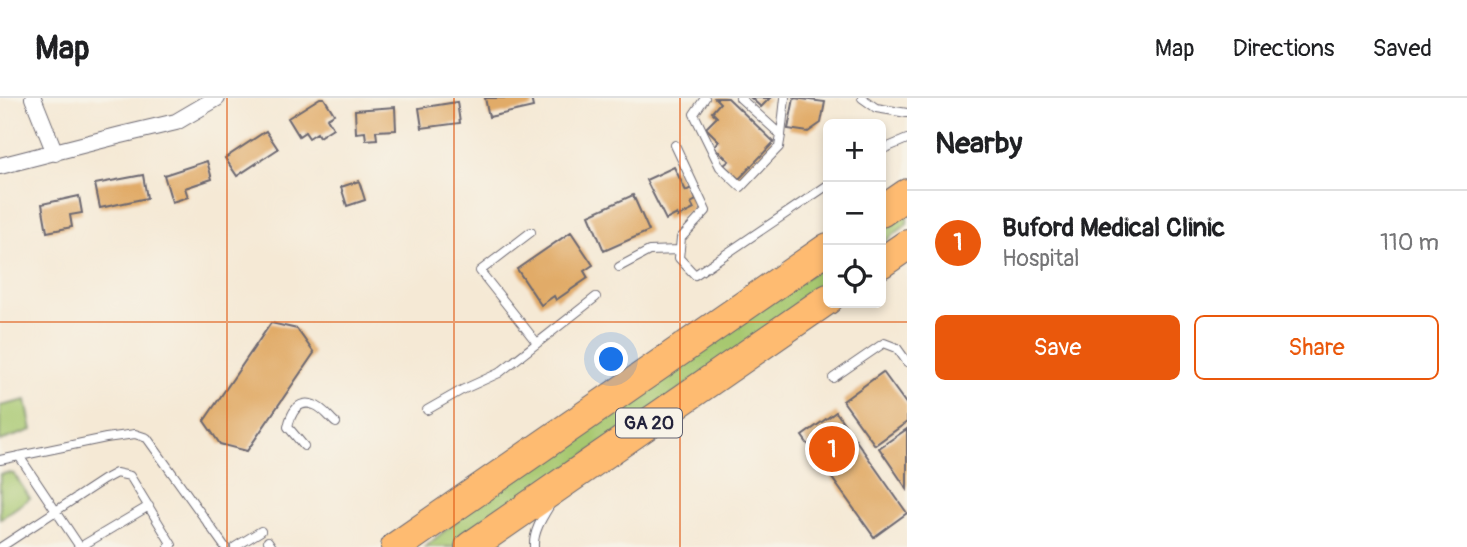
<!DOCTYPE html>
<meta charset="utf-8">
<style>
body{margin:0;font-family:Pangolin,sans-serif;background:#f2f2f2;color:#202124}
.controls{position:absolute;right:21px;top:21px;display:grid;overflow:hidden;border-radius:10px;box-shadow:0 4px 10px #0003}
.controls button{width:63px;height:63px;display:grid;place-items:center;padding:0;border:0;border-bottom:2px solid #e0e0e0;background:#fff;color:#202124;font:35px sans-serif}
.you{position:absolute;left:612px;top:262px;width:24px;height:24px;margin:-18px;border:5px solid #fff;border-radius:50%;background:#1a73e8;box-shadow:0 0 0 10px #1a73e833}
.badge{display:grid;place-items:center;width:46px;height:46px;border-radius:50%;background:#ea580c;color:#fff;font-size:23px;font-weight:700}
.pin{position:absolute;translate:-50% -50%;border:4px solid #fff;box-shadow:0 2px 7px #0006}
.list{margin:0;padding:0;list-style:none}
h2{display:flex;justify-content:space-between;align-items:center;height:91px;margin:0;padding:0 28px;font-size:30px}
h2 small{font-size:23px;font-weight:400;color:#757577}
.list li{display:grid;grid-template-columns:46px 1fr auto;gap:21px;align-items:center;box-sizing:border-box;height:105px;padding:0 28px;border-top:2px solid #e0e0e0}
.list b{display:block;font-size:26px;white-space:nowrap}
.list p{margin:0;font-size:23px;white-space:nowrap;color:#757577}
.list em{font-size:23px;font-style:normal;color:#757577}
.actions{display:flex;gap:14px;padding:21px 28px}
.actions a{flex:1;padding:16px 0;border:2px solid #ea580c;border-radius:10px;text-align:center;font-size:24px;color:#ea580c}
.actions .main{background:#ea580c;color:#fff}
.icon{flex:none;width:38px;height:38px;fill:none;stroke:currentColor;stroke-width:2;stroke-linecap:round;stroke-linejoin:round}
.map{position:relative;flex:none;width:907px;height:449px;overflow:hidden}
header{display:flex;align-items:center;gap:42px;box-sizing:border-box;height:98px;padding:0 35px;background:#fff;border-bottom:2px solid #e0e0e0}
header strong{font-size:33px}
nav{display:flex;gap:38px;margin-inline-start:auto;font-size:24px}
main{display:flex}
aside{flex:1;background:#fff}
.map>svg:first-child{display:block}
</style>
<header>
<strong>Map</strong>
<nav><a>Map</a><a>Directions</a><a>Saved</a></nav>
</header>
<main>
<div class="map">
<svg width="907" height="449" viewBox="0 0 907 449">
<rect width="100%" height="100%" fill="#f7f3e8"/>
<filter id="ink" filterUnits="userSpaceOnUse"><feTurbulence type="fractalNoise" baseFrequency=".0143" numOctaves="2"/><feDisplacementMap in="SourceGraphic" scale="14" xChannelSelector="R" yChannelSelector="G"/><feConvolveMatrix kernelMatrix="1 2 1 2 8 2 1 2 1" color-interpolation-filters="sRGB"/></filter>
<filter id="wash" filterUnits="userSpaceOnUse"><feTurbulence type="fractalNoise" baseFrequency=".00686" numOctaves="4" result="noise"/><feDisplacementMap in="SourceGraphic" scale="28" xChannelSelector="R" yChannelSelector="G"/><feGaussianBlur stdDeviation="1.57" result="paint"/><feColorMatrix in="noise" values="0 0 0 0 0 0 0 0 0 0 0 0 0 0 0 0 0 1.4 0 .05"/><feComposite in="paint" operator="in"/></filter>
<g filter="url(#wash)">
<rect width="100%" height="100%" fill="#f5e9d5"/>
<path fill="#a7c870" stroke="#647556" stroke-width="2" d="M907,113V126L881,147V128Z
M828,164V185L807,203L454,449H425L472,410Z
M26,302L32,332L0,343V308Z
M8,375L14,376L30,400L0,421V376Z"/>
<g id="blocks">
<path fill="#e1ab67" d="M320,0H324L334,16L327,20L333,30L319,39L317,35L309,40L305,34L299,38L288,20Z
M485,0H531L533,9L489,19Z
M715,0H728L774,44L739,81L724,67L729,63L714,49L719,43L706,30L717,19L712,14L720,5Z
M751,0H770L761,9Z
M794,0L825,4L821,25L808,34L788,31Z
M457,4L460,25L422,30L419,10Z
M395,9L396,32L376,33L377,41L366,42L365,34L356,35L355,12Z
M266,33L278,51L237,78L225,60Z
M207,63L212,81L185,90L188,99L172,104L164,77Z
M674,69L686,93L691,90L696,102L691,105L694,111L678,119L677,116L666,122L646,82Z
M143,77L147,100L100,110L95,86Z
M359,83L365,102L347,108L341,89Z
M633,97L649,133L604,153L589,117Z
M79,98L82,115L70,117L72,129L47,134L42,106Z
M571,134L593,167L584,173L588,180L556,202L554,198L541,207L517,171Z
M271,225L297,231L314,255L247,353L220,346L204,323Z
M883,274L907,307V324L875,347L843,303Z
M836,314L907,415L874,439L802,338Z
M907,331V391L879,350Z"/>
</g>
</g>
<g filter="url(#ink)">
<use href="#blocks" fill-opacity="0" stroke="#6c6871" stroke-width="2"/>
<g fill="none" stroke-linecap="round" stroke-linejoin="round">
<g stroke="#6c6871" stroke-width="10">
<path id="lane" d="M705,0L694,16L720,69L741,89L779,49L781,37L740,0
M862,0L876,10L907,15
M781,37L785,0
M675,47L706,113L681,140L679,160L695,177L828,87
M881,52L907,41
M531,134L480,173L537,245
M619,169L649,153L680,152
M833,280L884,245L897,250L907,264
M427,312L462,292L499,275L596,199
M304,348L288,329C291,315 298,301 314,307C322,309 330,320 336,325
M19,358L80,449
M0,362L106,340L135,336L147,340L225,449
M268,443L272,449
M1,449L103,382L116,375L130,378L172,447L169,449
M80,449L149,408
M235,449L261,433
M534,449C533,434 542,420 550,407"/>
</g>
<g stroke="#6c6871" stroke-width="18">
<path id="street" d="M33,0L55,55
M0,68L121,37L176,24L217,0"/>
</g>
<g stroke="#6c6871" stroke-width="32">
<path id="highway" d="M881,114L907,96
M881,165L907,147
M396,449L828,150
M470,449L828,201"/>
</g>
<use href="#lane" stroke="#fff" stroke-width="8"/>
<use href="#street" stroke="#fff" stroke-width="16"/>
<use href="#highway" stroke="#febb71" stroke-width="30"/>
</g>
</g>
<path fill="none" stroke="#de560e" stroke-width="2" stroke-opacity="0.55" d="M227,0V449M454,0V449M680,0V449M0,224H907"/>
<g text-anchor="middle" dominant-baseline="central" stroke-width="5" stroke-linejoin="round" paint-order="stroke">
<rect fill="#f7f3e8" stroke="#62616f" stroke-width="2" x="616" y="310.5" width="66" height="29" rx="5"/>
<g font-size="18" font-weight="bold" fill="#22223b">
<text x="649" y="325">GA 20</text>
</g>
</g>
</svg>
<div class="controls">
<button>+</button>
<button>−</button>
<button><svg class="icon" aria-label="locate" viewBox="0 0 24 24"><circle cx="12" cy="12" r="6"/><path d="M12 2v4M12 18v4M2 12h4M18 12h4"/></svg></button>
</div>
<div class="you"></div>
<div class="pin badge" style="left:832px;top:351px">1</div>
</div>
<aside>
<h2>Nearby<small></small></h2>
<ul class="list">
<li><span class="badge">1</span><div><b>Buford Medical Clinic</b><p>Hospital</p></div><em>110 m</em></li>
</ul>
<div class="actions"><a class="main">Save</a><a>Share</a></div>
</aside>
</main>
